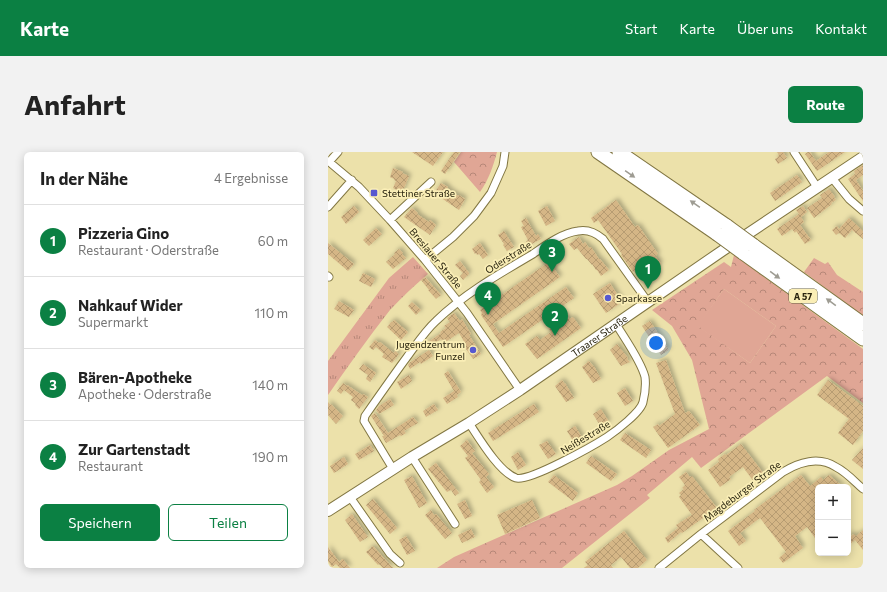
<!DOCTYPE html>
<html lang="de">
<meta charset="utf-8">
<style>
body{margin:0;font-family:Commissioner,sans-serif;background:#f2f2f2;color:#222}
.controls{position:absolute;right:12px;bottom:12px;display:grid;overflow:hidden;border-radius:6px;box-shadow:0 2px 10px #0003}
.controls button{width:36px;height:36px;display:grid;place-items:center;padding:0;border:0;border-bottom:1px solid #e0e0e0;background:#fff;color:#222;font:20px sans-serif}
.you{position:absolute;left:328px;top:191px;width:14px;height:14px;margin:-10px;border:3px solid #fff;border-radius:50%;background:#1a73e8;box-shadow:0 0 0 6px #1a73e833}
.badge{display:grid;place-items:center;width:26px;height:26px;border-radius:50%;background:#0b8043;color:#fff;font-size:13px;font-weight:700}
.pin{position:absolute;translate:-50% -33px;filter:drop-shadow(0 1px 2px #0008)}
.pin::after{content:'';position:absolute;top:21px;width:14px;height:12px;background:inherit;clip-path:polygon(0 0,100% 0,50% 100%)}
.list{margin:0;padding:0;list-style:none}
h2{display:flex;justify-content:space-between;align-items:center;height:52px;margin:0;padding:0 16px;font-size:17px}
h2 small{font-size:13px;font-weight:400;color:#767676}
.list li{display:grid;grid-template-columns:26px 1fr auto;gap:12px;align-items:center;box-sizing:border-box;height:72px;padding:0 16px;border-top:1px solid #e0e0e0}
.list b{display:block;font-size:15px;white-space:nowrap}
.list p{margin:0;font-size:13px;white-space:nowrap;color:#767676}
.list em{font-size:13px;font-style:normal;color:#767676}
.actions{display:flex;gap:8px;padding:12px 16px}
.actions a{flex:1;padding:9px 0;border:1px solid #0b8043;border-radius:6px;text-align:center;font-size:14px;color:#0b8043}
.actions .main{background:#0b8043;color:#fff}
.map{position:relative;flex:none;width:535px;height:416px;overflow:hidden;border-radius:6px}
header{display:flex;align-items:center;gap:24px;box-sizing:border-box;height:56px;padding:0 20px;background:#0b8043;color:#fff}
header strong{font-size:19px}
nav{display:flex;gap:22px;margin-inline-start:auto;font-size:14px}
.intro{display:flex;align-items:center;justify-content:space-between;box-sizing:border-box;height:96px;padding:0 24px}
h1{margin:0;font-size:28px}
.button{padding:10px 18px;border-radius:6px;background:#0b8043;color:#fff;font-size:14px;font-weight:700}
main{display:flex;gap:24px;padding:0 24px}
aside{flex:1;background:#fff;border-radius:6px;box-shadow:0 2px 10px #0003}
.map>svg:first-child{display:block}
</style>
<header>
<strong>Karte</strong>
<nav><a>Start</a><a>Karte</a><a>Über uns</a><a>Kontakt</a></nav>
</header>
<div class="intro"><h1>Anfahrt</h1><a class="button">Route</a></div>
<main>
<aside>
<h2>In der Nähe<small>4 Ergebnisse</small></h2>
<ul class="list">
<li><span class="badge">1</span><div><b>Pizzeria Gino</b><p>Restaurant · Oderstraße</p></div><em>60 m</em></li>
<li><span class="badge">2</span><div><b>Nahkauf Wider</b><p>Supermarkt</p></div><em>110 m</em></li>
<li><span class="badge">3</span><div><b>Bären-Apotheke</b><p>Apotheke · Oderstraße</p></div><em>140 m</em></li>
<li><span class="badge">4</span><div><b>Zur Gartenstadt</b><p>Restaurant</p></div><em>190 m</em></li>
</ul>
<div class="actions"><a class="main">Speichern</a><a>Teilen</a></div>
</aside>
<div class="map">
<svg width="535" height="416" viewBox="0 0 535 416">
<defs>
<pattern id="forest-crowns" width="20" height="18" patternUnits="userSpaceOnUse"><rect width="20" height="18" fill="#e0a695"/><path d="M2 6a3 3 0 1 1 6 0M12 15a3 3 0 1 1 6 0" fill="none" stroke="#b68778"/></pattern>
<pattern id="park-tufts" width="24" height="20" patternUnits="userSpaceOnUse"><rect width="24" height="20" fill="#e0a695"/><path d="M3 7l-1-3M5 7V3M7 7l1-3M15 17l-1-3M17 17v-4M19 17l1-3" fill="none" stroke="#b68778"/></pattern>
<pattern id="building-cross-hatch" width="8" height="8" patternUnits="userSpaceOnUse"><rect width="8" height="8" fill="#d5b686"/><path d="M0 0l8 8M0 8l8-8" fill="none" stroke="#b79c72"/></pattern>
<filter id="shadow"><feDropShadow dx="2.5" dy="-2.5" stdDeviation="2" flood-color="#0004"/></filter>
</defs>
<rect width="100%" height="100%" fill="#ece1aa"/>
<path fill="#e0a695" d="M396,137L448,174L422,211L369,174Z"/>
<path fill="url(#forest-crowns)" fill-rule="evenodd" d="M133,0H169C165,15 161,27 152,40L126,10Z
M406,103L535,197V251L499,224L373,316L364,305L319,343L322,346L234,416H109L126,405L289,333L304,324L341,298L381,277L364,208L344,174L324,158L396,110L403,115ZM396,137L448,174L422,211L370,174Z
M486,106L497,112L500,110L509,123L535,140V164L476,120Z"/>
<path fill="url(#park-tufts)" d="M85,105L100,122C87,133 74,145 62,158C40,186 20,214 0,243V209L61,126Z"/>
<path fill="url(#building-cross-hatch)" filter="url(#shadow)" d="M84,0H115L105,14Z
M126,0H132L117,22L113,19Z
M449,0H455L459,6L450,12L447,7L450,5V4L451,3Z
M480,0H482L488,9L501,0H517L489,19L477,2Z
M535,13V23L528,28L535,39V49L520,27L527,22L526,19Z
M65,16L75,20L74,21L81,24L74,41L65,36L68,29L66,28V27L62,25Z
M469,23L474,30L447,49L442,41Z
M113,31L120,35L119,36L130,44L131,43L137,47L131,58L106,41Z
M501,37L507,45H506L508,48L503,51L504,52L486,66L479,56L494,46L492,43Z
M288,48L307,75L310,73L330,102L327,104L333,112L311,126L306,119L305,120L293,103L294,102L270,68L266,71L263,66Z
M26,54L31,60L18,72L13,65Z
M219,54L227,69L218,74L210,59Z
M475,54L479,60L473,65L476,70L472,73L483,88L477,92L468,79L467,81L464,77L454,84L449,77L471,62L468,58Z
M84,56L90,61L89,62L101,70L102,68L108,73L102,83L76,65Z
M198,66L208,84L210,82L213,87L200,94L198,90L200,88L193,75L196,74L193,69Z
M521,66L535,79V87L524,78L517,86L511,81L508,83L504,78L509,74L511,77Z
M48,76L54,82L41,94L35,88Z
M176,79L186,95L179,99L175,93L176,92L170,83Z
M251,85L255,92L257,90L261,96L263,95L271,107H272L281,118L273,124L269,118H268L264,112V113L259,107H258L249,96L246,98L241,92Z
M0,91L26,112L20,119L0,102Z
M152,91L160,103L155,107L151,102L149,103L148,101L147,102L144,97Z
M71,97L75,101L74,102L78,106L65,117L58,110L67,102L66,101Z
M132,109L141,121V122L135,128L132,124L135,121L127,113Z
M221,110L232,125L165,172L171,181L238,135L246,146L175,195L153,163L154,161L152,158Z
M35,121L47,127L43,135L31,129Z
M97,125L113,143L108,147L100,138H101L93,128Z
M282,131L294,150L278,161L265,142Z
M11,149L26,158L21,165L6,157Z
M84,150L93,158L88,163L80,154Z
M126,161L132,169L134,167L143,182L141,183L153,202L145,207L136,194L138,193L131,181L116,191L113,187L100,196L96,191L103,188L113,181L112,180L118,176L116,174L122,170L119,166Z
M239,164L241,167L245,165L253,176L209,207L197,192L209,184L212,188L223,180L221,177Z
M66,168L80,180L73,188L59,175L63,170H64Z
M322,169L341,198L333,203L314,174Z
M47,188L51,191L52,190L66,201L67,199L71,202L64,211L54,205L56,202L48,195L45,198L41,195Z
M289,192L300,206L299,207L302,210L293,214L282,198Z
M101,198L105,204L93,212L92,210L82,217L80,213L81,211Z
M338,208L357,261L361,259L372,273L340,296L325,275L330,272L331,274L347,262L328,211Z
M261,209L267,216L273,227L265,231L254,215Z
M35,212L48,221L42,230L38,227L40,223L31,217Z
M120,219L133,240L129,243L130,245L119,252L115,246L126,239L116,222Z
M81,223L84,229L73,237L69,230Z
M234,228L237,232V231L246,246L238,250L227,234Z
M500,228L535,254V279L525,293L510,281L521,267L489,243Z
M15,231L19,234V233L34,243L35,242L40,245L31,257L27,253L28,252L23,248L25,245L16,238L13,242L9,239Z
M297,236L305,249L297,254L289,241Z
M62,247L66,253L51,262L48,258L51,254Z
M0,250L3,253V252L15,264L8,272L0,263Z
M106,252L110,258L98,265L95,259Z
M206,252L211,260L165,289L160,281Z
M273,257L281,270L273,275L265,262Z
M47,261L60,281L85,265L90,271L76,279L78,281L75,283L73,284L72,283L58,291L54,284H56L43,264Z
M247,274L255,287L247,292L239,279Z
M297,281L323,298L318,306L292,288Z
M139,288L147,299L144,301L161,322L158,325L166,335L159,341L151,330L153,328L137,306L140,304L132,294Z
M219,289L228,302L220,307L211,293Z
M413,292L436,322L426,330L415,315L401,325L403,327L392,335L380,318L391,310L390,307L397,302L398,303Z
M42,293L46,299L31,308L27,302Z
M535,296V317L524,308Z
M190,300L198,313L190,318L183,305Z
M263,304L289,322L283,329L258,311Z
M16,305L20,312L6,321L2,314Z
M108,311L131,341L127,344L123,338L119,340L100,317Z
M358,320L362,325L364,324L389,356L354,381L353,380L340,391L337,386L350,376L348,373L364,363L351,345L353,343L351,341L356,337L354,336L357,333L351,325Z
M226,323L250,341L245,349L220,330Z
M473,323L482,334L493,325L495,328L501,323L515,335H490V390L479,375L467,384L475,396L455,411L451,406L458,400L432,366L412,381L418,389L411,394L400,379L427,359L426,358Z
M84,324L99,351L91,356L76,328Z
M45,347L69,376L62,382L38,353Z
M137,348L144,364L137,367L129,352Z
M204,348L212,366L177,382L169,363Z
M103,358L106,363L108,362L124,381L117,387L97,363Z
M24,362L40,385L32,390L17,368Z
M143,377L147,385L134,391L130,383Z
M535,378V398L527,388L520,394V380L523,384L526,382L528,384Z
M296,379L319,408L310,416H302L293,405L283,413L285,416H256L260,413L257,410Z
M78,384L87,399L79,403L71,388Z
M45,394L65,416H55L51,412L50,413L38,400Z
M0,395L11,410L15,407L22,416H12L8,412L4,415L0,409Z"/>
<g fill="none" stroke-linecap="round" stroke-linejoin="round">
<g stroke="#827743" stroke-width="9">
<path id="street" d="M466,0L489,35
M0,9L31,35L62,68L97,108L139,161L192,238
M1,10L10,0
M504,26L521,47L535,59
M0,55L24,28
M62,68L103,30
M97,108L125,85L146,64L163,41L175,14L177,0
M0,124L1,125
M141,271C151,286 171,320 188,326C201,330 265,294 279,285C288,279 313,260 315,250C317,242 318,233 317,225C313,209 297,187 288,172
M84,305L127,372
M65,317L36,269L37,264C51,244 65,224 79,205C88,193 97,179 108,169C136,142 171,122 205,102C218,93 234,81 250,79C260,77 268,81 275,87L320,150
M22,345L62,402L72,411
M373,382L410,416
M331,416L373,382L455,320C471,310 491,304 508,315C518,320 526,329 535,337"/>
</g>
<g stroke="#827743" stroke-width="12">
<g id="secondary">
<path id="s1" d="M0,359L84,305L141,271L192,238L394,99L535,5"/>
</g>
</g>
<g stroke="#827743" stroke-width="15">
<path id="highway" d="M270,0L389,82
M291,0L399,74
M425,93L535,172
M415,101L535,187"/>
</g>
<use href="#street" stroke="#fff" stroke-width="7"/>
<use href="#secondary" stroke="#fff" stroke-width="10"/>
<use href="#highway" stroke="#fff" stroke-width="13"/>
<g stroke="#827743" stroke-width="15" stroke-linecap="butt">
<path id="highway-bridge" d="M399,74L425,93
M389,82L415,101"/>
</g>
<use href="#highway-bridge" stroke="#fff" stroke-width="13"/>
</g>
<defs><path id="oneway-solid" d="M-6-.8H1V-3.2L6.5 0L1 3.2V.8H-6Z"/></defs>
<g fill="#9e9c93">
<use href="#oneway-solid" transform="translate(302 22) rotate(35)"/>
<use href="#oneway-solid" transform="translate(367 52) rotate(-145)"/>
<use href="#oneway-solid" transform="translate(447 123) rotate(36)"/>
<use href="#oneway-solid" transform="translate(503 150) rotate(-144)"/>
</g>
<g fill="#5758d0" stroke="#faeeb6" stroke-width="1.5">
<rect x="42" y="37" width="8" height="8" rx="2"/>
<circle cx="280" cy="146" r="4"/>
<circle cx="145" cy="198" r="4"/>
</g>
<g text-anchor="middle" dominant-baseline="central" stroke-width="3.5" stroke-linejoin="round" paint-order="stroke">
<rect fill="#faeeb6" stroke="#676040" stroke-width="1" x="461" y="137" width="28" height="14" rx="3"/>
<g font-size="9" font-weight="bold" fill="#28230e">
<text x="475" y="144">A 57</text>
</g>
<g font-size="10" fill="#28230e" stroke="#faeeb6" text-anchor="start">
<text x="54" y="41">Stettiner Straße</text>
<text x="288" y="146">Sparkasse</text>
<text x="137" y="192" text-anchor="end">Jugendzentrum<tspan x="137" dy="12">Funzel</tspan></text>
</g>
<g font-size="10" fill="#28230e" stroke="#faeeb6">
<text transform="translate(180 105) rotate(-32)">Oderstraße</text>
<text transform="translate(108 106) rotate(50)">Breslauer Straße</text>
<text stroke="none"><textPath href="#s1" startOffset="323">Traarer Straße</textPath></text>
<text transform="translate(257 285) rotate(-31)">Neißestraße</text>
<text transform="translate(414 339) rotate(-37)">Magdeburger Straße</text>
</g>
</g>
</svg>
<div class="controls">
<button>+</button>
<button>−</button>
</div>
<div class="you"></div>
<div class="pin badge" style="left:320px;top:137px">1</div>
<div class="pin badge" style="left:227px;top:184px">2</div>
<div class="pin badge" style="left:224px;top:120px">3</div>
<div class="pin badge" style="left:160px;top:163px">4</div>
</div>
</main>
